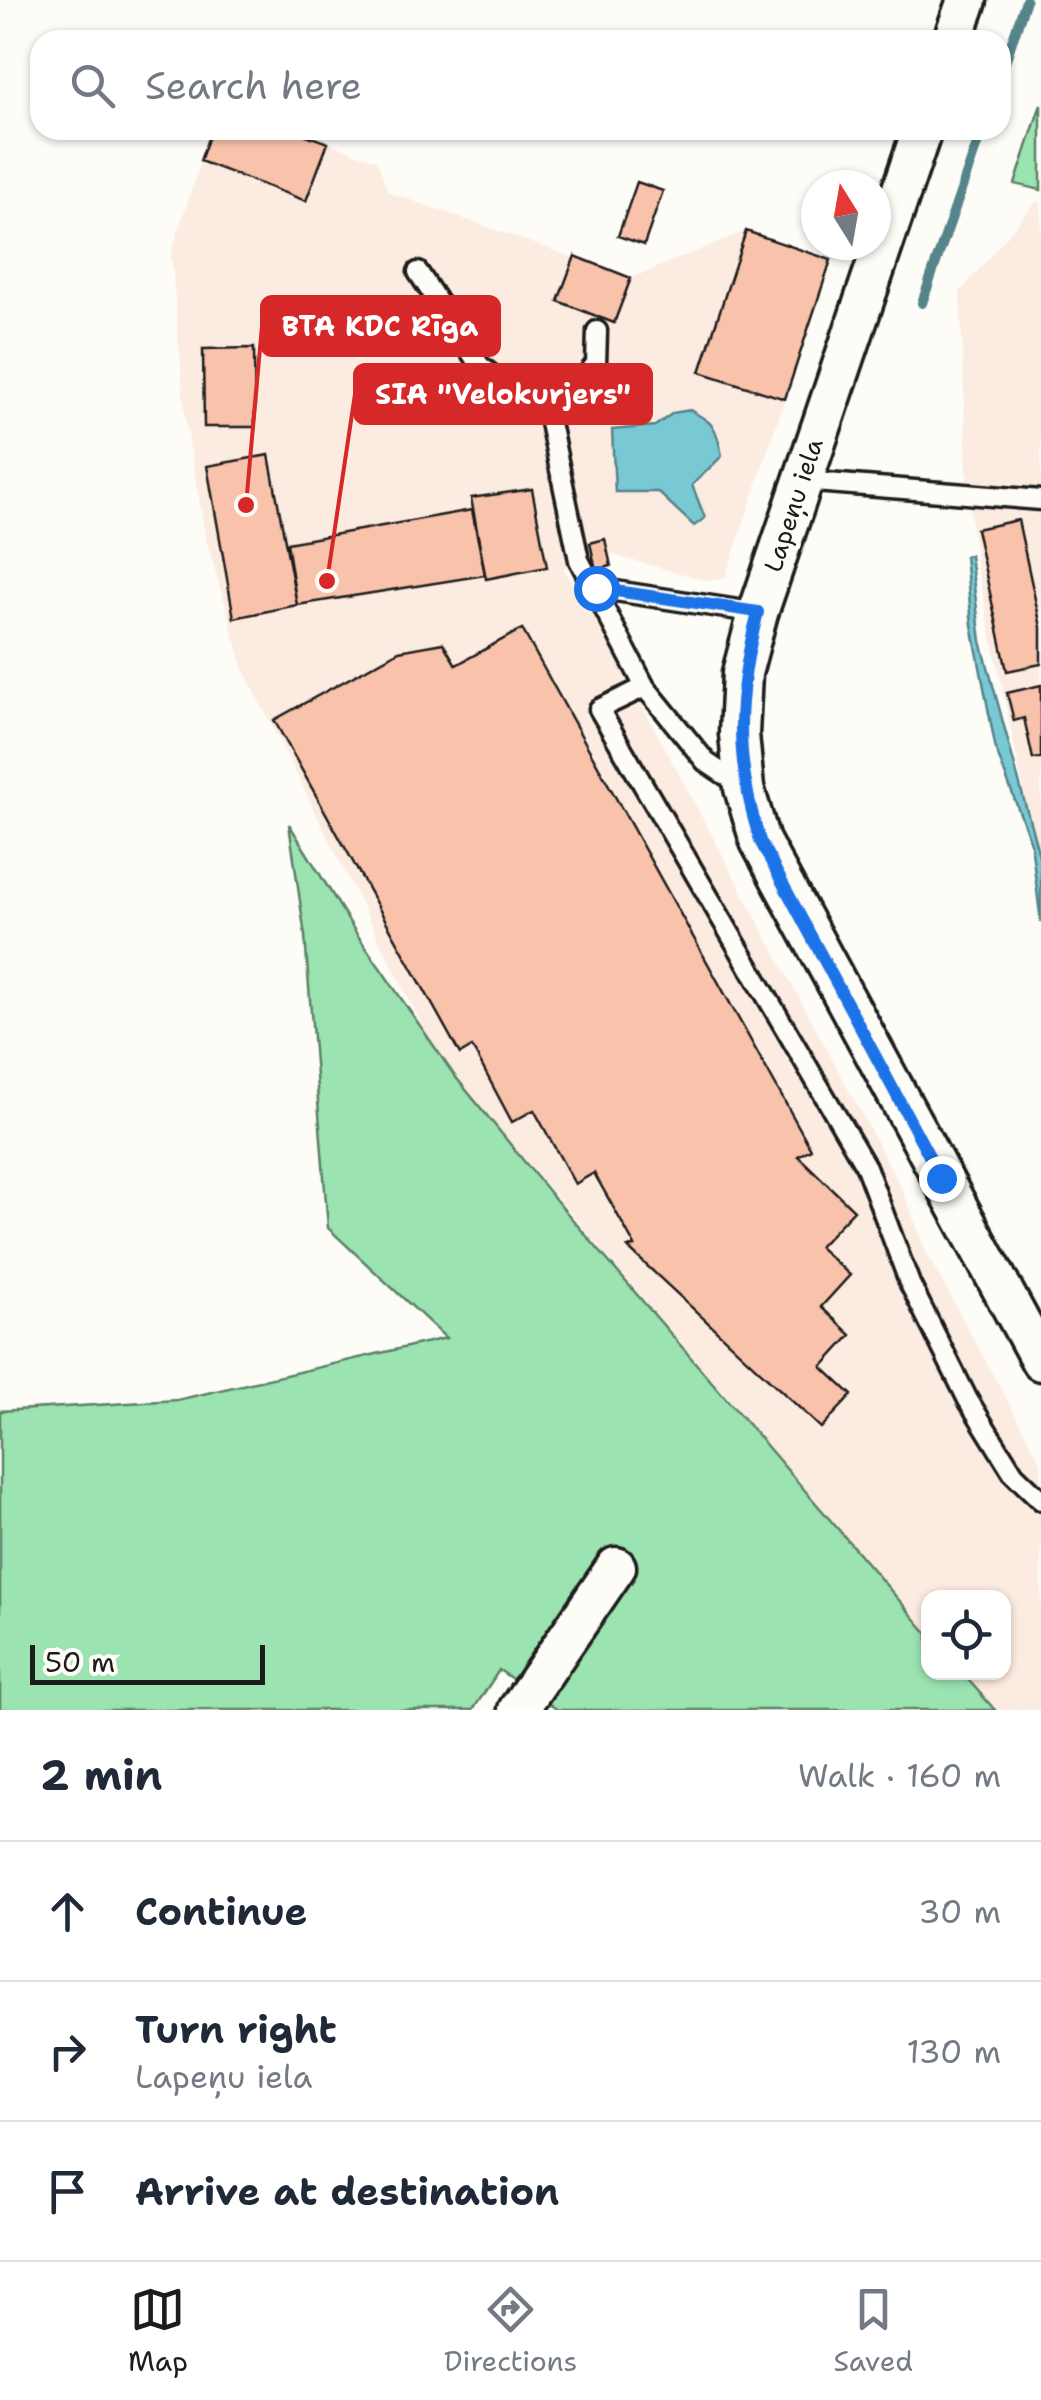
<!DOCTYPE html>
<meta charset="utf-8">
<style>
body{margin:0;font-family:"Shantell Sans",sans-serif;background:#f2f2f3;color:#1f2937}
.controls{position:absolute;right:30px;bottom:30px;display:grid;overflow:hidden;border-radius:20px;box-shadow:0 2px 8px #0004}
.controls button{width:90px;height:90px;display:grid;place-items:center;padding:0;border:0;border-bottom:2px solid #e0e1e3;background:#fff;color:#1f2937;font:50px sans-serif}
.compass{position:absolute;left:801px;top:170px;width:90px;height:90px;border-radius:50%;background:#fff;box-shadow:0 2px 8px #0004;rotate:349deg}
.scale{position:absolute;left:30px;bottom:25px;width:235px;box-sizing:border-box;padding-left:10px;border:5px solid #1c1c1c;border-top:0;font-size:28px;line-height:35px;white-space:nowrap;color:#1c1c1c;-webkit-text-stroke:8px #fdfcf7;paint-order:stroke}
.stop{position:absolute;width:30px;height:30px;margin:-22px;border:8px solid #1a73e8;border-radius:50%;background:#fff}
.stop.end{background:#1a73e8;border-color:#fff;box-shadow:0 2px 10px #0008}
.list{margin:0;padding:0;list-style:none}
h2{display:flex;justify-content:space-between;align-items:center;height:130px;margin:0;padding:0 40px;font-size:42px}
h2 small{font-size:32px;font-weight:400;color:#747a83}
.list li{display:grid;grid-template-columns:65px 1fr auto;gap:30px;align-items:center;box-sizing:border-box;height:140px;padding:0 40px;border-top:2px solid #e0e1e3}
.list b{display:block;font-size:38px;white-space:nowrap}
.list p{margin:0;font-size:32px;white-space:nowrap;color:#747a83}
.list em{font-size:32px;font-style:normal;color:#747a83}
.icon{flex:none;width:55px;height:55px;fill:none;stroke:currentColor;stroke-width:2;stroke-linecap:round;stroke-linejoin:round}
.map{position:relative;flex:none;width:1041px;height:1710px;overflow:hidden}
.search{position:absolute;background:#fff;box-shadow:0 2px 8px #0004;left:30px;right:30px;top:30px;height:110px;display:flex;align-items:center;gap:25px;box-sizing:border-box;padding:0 35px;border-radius:30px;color:#747a83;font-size:38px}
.sheet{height:550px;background:#fff}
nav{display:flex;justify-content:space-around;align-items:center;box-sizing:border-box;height:140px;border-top:2px solid #e0e1e3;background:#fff;font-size:28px;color:#747a83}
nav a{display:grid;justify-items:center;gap:5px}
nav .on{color:#1c1c1c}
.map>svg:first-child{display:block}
</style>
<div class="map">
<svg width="1041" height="1710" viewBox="0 0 1041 1710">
<rect width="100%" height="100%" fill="#fdfcf7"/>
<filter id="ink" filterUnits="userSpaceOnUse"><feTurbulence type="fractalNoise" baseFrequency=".01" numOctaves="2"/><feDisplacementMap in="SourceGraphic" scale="20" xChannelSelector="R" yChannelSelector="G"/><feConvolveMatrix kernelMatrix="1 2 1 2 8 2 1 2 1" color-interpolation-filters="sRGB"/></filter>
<g filter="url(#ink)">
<path fill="#fcebe0" d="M211,130H293L377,161L388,192L631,278L746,231L831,260L725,579L705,580L609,554L611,566L596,570L594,560H579L563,569L586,601L903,1191L927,1254L1041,1462V1710H995L962,1673L1004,1672V1598H928V1634L438,1057L244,670L206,539L186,424L171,253Z
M1041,202V873L977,567L968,496L960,292L1035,203Z"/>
<path fill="#9be3b1" stroke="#5c8066" stroke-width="2.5" d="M1041,104V190L1015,184Z
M289,824L356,933L454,1075L549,1192L928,1634V1672L962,1673L995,1710H558L499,1670L473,1710H0V1411L177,1400L446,1338L328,1228L305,936Z"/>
<path fill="#79c9d4" stroke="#54848a" stroke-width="2.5" d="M690,410C714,424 716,425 722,456L692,485L705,518L694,526L658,492H615L612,430L655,426L673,413Z
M970,555L981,641L1041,863V922L1031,843L996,750L972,625L965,556Z"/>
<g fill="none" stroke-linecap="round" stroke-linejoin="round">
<path stroke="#54848a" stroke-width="10" d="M1001,74L1026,0
M922,303L982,130"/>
</g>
<path fill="#f9c3ab" stroke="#1c1c1c" stroke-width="2.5" d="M211,130H293L328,143L306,201L200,161Z
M637,182L663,191L644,245L618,236Z
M746,231L831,260L785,399L700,372Z
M575,256L631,278L614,323L558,301Z
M254,348L255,427H204L203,349Z
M269,455L297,605L234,618L207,466Z
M532,489L547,567L486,579L471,498Z
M472,510L485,575L297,605L287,543Z
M1018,520L1041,627V664L1007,671L976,529Z
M605,539L611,566L596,570L590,543Z
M522,629L811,1149L798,1156L854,1210L819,1247L850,1275L821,1307L851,1335L822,1367L852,1395L821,1428L628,1248L635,1246L594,1173L575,1184L534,1110L512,1122L472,1047L460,1054L274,720L399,651L443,643L456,665Z
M1041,685V758L1033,759L1024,718L1014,721L1007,693Z"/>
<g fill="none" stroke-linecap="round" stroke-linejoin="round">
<g stroke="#1c1c1c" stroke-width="25">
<path id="lane" d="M418,272L480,366L549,418L579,560L645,687L706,762L743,787
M549,418L596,364L597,331
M802,481L1041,500
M596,588L758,613
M645,687L599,709L866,1167L910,1284L968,1400L1014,1474L1041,1500"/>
</g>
<g stroke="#1c1c1c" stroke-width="45">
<path id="street" d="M953,40L967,0
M922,130L758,613L742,673L739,734L744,788L760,841L1041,1361
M518,1710L616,1567"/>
</g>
<use href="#lane" stroke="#fdfcf7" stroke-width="18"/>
<use href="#street" stroke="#fdfcf7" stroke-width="38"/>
</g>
</g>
<g fill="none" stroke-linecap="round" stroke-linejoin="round" filter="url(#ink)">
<path stroke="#1a73e8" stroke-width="12" d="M596,588L758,612C736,697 734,757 760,841L941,1178"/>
</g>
<g text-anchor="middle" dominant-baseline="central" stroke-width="9" stroke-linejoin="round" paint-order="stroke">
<g font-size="25" fill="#1c1c1c" stroke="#fdfcf7">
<text transform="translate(793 505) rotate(-72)">Lapeņu iela</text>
</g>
</g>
<path fill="none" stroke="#d62828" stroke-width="4" d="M246 505L262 326M327 581L355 394"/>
<g fill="#d62828" stroke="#fdfcf7" stroke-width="4">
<circle cx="246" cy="505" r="10"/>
<circle cx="327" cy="581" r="10"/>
</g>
<g fill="#d62828" stroke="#d62828" stroke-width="4">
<rect x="262" y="297" width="237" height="58" rx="10"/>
<rect x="355" y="365" width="296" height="58" rx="10"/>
</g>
<g font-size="28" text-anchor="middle" font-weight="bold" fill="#fff">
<text x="380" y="336">BTA KDC Rīga</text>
<text x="503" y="404">SIA "Velokurjers"</text>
</g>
</svg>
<div class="controls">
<button><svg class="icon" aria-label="locate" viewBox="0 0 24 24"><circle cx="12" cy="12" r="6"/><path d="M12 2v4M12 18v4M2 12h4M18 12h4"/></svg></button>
</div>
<svg class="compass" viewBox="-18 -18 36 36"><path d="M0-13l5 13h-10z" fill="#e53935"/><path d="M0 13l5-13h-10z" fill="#747a83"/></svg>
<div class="scale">50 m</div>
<div class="stop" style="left:596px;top:588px"></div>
<div class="stop end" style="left:941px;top:1178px"></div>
<div class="search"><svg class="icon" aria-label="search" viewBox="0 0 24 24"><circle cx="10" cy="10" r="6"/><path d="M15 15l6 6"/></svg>Search here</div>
</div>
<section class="sheet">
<h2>2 min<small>Walk · 160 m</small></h2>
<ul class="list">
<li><svg class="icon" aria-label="ahead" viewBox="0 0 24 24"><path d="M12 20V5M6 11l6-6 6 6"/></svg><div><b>Continue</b></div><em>30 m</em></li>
<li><svg class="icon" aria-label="right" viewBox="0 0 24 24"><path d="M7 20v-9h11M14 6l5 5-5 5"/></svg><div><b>Turn right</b><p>Lapeņu iela</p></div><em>130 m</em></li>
<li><svg class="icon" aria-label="arrive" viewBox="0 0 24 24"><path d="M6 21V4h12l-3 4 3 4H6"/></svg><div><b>Arrive at destination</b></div></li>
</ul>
</section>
<nav>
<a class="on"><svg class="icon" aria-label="map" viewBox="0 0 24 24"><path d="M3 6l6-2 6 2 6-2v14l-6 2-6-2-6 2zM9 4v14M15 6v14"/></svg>Map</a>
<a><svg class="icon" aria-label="directions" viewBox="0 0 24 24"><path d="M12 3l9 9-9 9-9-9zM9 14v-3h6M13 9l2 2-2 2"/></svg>Directions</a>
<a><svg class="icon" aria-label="saved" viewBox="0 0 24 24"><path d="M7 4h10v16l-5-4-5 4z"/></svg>Saved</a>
</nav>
